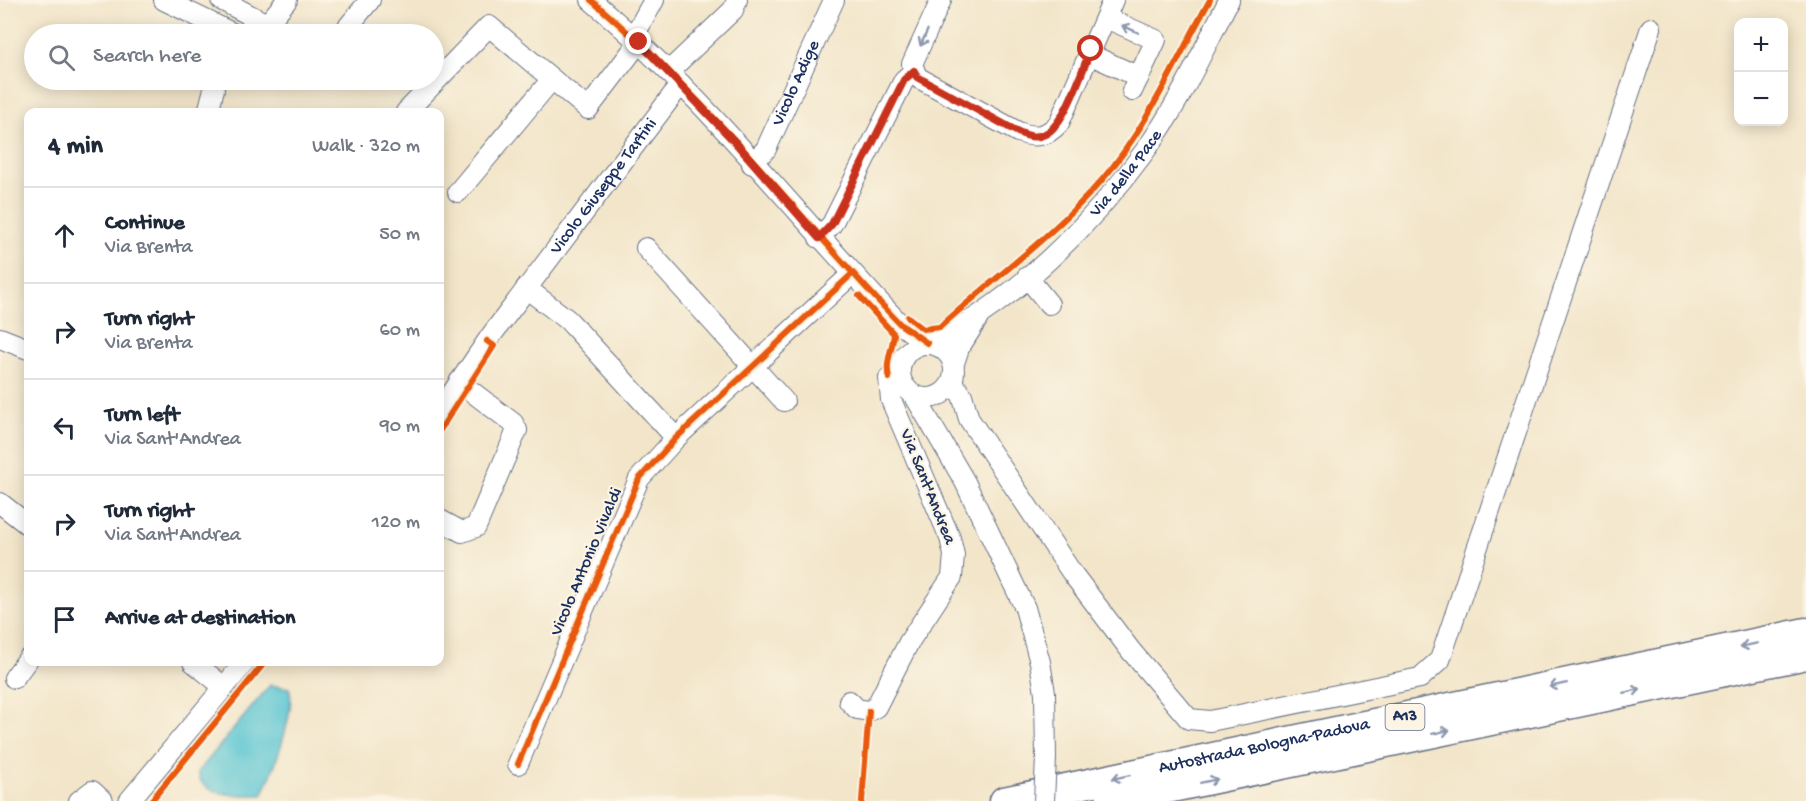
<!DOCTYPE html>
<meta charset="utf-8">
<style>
body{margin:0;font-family:"Gochi Hand",sans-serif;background:#f2f2f3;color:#1f2937}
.controls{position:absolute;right:18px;top:18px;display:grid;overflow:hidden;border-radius:12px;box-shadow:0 3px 15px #0003}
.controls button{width:54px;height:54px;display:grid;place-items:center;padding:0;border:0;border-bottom:2px solid #e0e1e3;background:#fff;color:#1f2937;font:30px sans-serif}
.stop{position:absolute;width:18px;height:18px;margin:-14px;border:4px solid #c8321e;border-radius:50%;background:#fff}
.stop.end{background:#c8321e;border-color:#fff;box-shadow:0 2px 6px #0008}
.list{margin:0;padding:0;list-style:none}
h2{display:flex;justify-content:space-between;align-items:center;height:78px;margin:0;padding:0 24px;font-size:26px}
h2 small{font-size:20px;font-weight:400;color:#747a83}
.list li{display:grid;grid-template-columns:39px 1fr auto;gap:18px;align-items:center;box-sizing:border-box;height:96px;padding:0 24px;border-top:2px solid #e0e1e3}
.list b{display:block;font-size:22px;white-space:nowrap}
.list p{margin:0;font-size:20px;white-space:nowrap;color:#747a83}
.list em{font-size:20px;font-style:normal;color:#747a83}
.icon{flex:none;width:33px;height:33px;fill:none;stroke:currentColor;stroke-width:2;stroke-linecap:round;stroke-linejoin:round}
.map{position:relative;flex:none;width:1806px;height:801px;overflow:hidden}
.search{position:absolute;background:#fff;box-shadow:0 3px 15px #0003;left:24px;top:24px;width:420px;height:66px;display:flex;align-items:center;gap:15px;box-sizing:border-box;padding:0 21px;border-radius:33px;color:#747a83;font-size:22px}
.panel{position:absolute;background:#fff;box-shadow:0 3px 15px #0003;left:24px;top:108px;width:420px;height:558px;border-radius:12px}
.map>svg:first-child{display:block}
</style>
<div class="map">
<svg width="1806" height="801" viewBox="0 0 1806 801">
<rect width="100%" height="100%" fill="#fcf5e5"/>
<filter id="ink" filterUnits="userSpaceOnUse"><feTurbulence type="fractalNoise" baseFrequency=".0167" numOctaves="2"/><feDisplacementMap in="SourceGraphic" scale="12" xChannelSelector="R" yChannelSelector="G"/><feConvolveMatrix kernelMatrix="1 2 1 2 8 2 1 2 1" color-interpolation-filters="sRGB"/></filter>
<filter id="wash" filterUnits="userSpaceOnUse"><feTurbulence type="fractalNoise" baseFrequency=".008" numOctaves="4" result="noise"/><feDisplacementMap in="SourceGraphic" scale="24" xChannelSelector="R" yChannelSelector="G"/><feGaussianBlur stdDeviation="1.35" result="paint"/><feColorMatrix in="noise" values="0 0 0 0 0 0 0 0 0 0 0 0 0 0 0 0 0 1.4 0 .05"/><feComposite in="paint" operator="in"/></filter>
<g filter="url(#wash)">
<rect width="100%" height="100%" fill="#f2e5c9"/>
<path fill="#59c5d2" stroke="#3a7a98" stroke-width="1.5" d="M270,685L289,688C297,708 272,776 262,795C242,796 199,797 198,772Z"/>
</g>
<g filter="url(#ink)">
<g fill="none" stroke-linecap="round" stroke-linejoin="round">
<g stroke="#666f83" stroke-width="22">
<g id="minor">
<path d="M164,0L234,34"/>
<path d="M221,0L267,24"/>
<path d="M591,0C705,96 797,216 900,324L927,343"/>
<path d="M941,0L912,64L917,77L1018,132C1035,138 1047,137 1059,123L1113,0"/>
<path d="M1106,18L1156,40L1132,91"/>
<path d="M260,33L287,0"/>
<path d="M342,34L370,0"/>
<path d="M634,36L654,0"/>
<path d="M1089,54L1139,77"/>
<path d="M669,71L733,10L737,0"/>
<path d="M552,79L588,109L639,42"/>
<path d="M208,112L214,89"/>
<path d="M406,112L489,26L552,79L458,192"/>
<path id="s1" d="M752,164L766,149L834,0"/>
<path d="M819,238L832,224L904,80L914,71"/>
<path d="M646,248L784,401"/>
<path d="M1027,277L1049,304"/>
<path d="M526,288L568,320L676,438"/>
<path d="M0,338L28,349"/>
<circle cx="927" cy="371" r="27"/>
<path id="s2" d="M930,344C1014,302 1090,226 1145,151C1179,105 1203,50 1229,0"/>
<path d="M954,363L959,348L978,318"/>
<path d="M952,383L962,395L969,419L1072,573L1131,651L1189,719L1210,721L1420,678L1440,660L1651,28"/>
<path d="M914,395L965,482L1025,608L1040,662L1045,693L1046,758"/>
<path id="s3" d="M440,411L490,337L681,84"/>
<path d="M0,503L28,525"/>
<path d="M440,520L462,532L476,527L517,430L513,423L459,382"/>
<path d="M193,662L224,687"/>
<path d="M14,678L28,659"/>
<path d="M849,701L857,709L869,711L876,707L909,642L952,577L954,555L950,538L891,400L889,378L899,368"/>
<path d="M518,764L639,479L676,438L852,274"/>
<path d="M79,801L92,791L103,801"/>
<path d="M129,801L245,662"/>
</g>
</g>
<g stroke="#666f83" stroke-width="31">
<g id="highway">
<path id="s4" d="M1004,801L1806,632"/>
<path d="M1110,801L1806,655"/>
</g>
</g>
<use href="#minor" stroke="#fff" stroke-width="20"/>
<use href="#highway" stroke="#fff" stroke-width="28"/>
<g stroke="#666f83" stroke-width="22" stroke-linecap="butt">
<path id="minor-bridge" d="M1044,801L1046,758"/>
</g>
<use href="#minor-bridge" stroke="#fff" stroke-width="20"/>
<g stroke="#fcf5e5" stroke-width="10">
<path id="cycleway" d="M591,0C705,96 797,216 900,324L927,343
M859,296L894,334C892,351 885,362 889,378
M908,317L923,329L940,327C994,278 1054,235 1102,180C1147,128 1176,60 1210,0
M440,430L494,346L487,341
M518,764L639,479L676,438L852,274
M151,801L265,662
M862,801L869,711"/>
</g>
<use href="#cycleway" stroke="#e8590c" stroke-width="6"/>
</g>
<defs><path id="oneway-shaft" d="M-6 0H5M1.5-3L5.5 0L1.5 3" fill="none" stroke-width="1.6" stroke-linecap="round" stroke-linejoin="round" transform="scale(1.5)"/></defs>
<g stroke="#8d97ae">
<use href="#oneway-shaft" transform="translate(1130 29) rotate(-156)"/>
<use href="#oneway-shaft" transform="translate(924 38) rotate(114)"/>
<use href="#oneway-shaft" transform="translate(1749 645) rotate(168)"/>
<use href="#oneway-shaft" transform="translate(1558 685) rotate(168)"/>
<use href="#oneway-shaft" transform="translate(1632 691) rotate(-12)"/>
<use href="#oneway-shaft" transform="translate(1441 732) rotate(-12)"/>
<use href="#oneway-shaft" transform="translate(1121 777) rotate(168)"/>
<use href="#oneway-shaft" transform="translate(1209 781) rotate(-12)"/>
</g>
</g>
<g fill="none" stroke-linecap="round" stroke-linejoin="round" filter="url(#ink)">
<path stroke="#c8321e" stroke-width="8" d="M639,42L735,142L819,238L832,224L904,80L914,71L917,77L1018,132C1027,136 1036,139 1045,134C1065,125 1082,70 1091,49"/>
</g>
<g text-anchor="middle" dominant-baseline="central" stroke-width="4.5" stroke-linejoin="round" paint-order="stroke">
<rect fill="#fcf5e5" stroke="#5e6a86" stroke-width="1.5" x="1385.5" y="704" width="39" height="26" rx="4.5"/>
<g font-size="16" font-weight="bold" fill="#1b2f5e">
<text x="1405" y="717">A13</text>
</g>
<g font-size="18" fill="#1b2f5e" stroke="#fcf5e5">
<text stroke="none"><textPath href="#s1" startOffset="93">Vicolo Adige</textPath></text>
<text stroke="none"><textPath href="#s2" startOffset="262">Via della Pace</textPath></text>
<text stroke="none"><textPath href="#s3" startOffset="278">Vicolo Giuseppe Tartini</textPath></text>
<text transform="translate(927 487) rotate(68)">Via Sant'Andrea</text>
<text transform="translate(587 562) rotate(-67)">Vicolo Antonio Vivaldi</text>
<text stroke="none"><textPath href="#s4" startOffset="266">Autostrada Bologna-Padova</textPath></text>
</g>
</g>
</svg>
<div class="controls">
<button>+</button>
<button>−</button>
</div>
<div class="stop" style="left:1091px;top:49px"></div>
<div class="stop end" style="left:639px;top:42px"></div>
<div class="search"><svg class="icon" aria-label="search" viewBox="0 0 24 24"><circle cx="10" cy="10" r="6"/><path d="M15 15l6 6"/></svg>Search here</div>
<section class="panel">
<h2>4 min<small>Walk · 320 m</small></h2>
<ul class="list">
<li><svg class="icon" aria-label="ahead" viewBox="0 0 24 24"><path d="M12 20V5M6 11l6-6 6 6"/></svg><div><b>Continue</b><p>Via Brenta</p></div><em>50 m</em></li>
<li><svg class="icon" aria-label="right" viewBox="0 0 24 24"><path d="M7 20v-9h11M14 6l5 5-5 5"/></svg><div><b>Turn right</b><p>Via Brenta</p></div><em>60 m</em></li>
<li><svg class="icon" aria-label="left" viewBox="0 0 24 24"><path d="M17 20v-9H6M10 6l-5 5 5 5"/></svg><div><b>Turn left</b><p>Via Sant'Andrea</p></div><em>90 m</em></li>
<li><svg class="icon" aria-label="right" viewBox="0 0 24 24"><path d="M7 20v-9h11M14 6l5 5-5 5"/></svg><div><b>Turn right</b><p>Via Sant'Andrea</p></div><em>120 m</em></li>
<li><svg class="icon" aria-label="arrive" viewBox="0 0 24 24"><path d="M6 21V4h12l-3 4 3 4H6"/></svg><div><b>Arrive at destination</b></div></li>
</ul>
</section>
</div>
